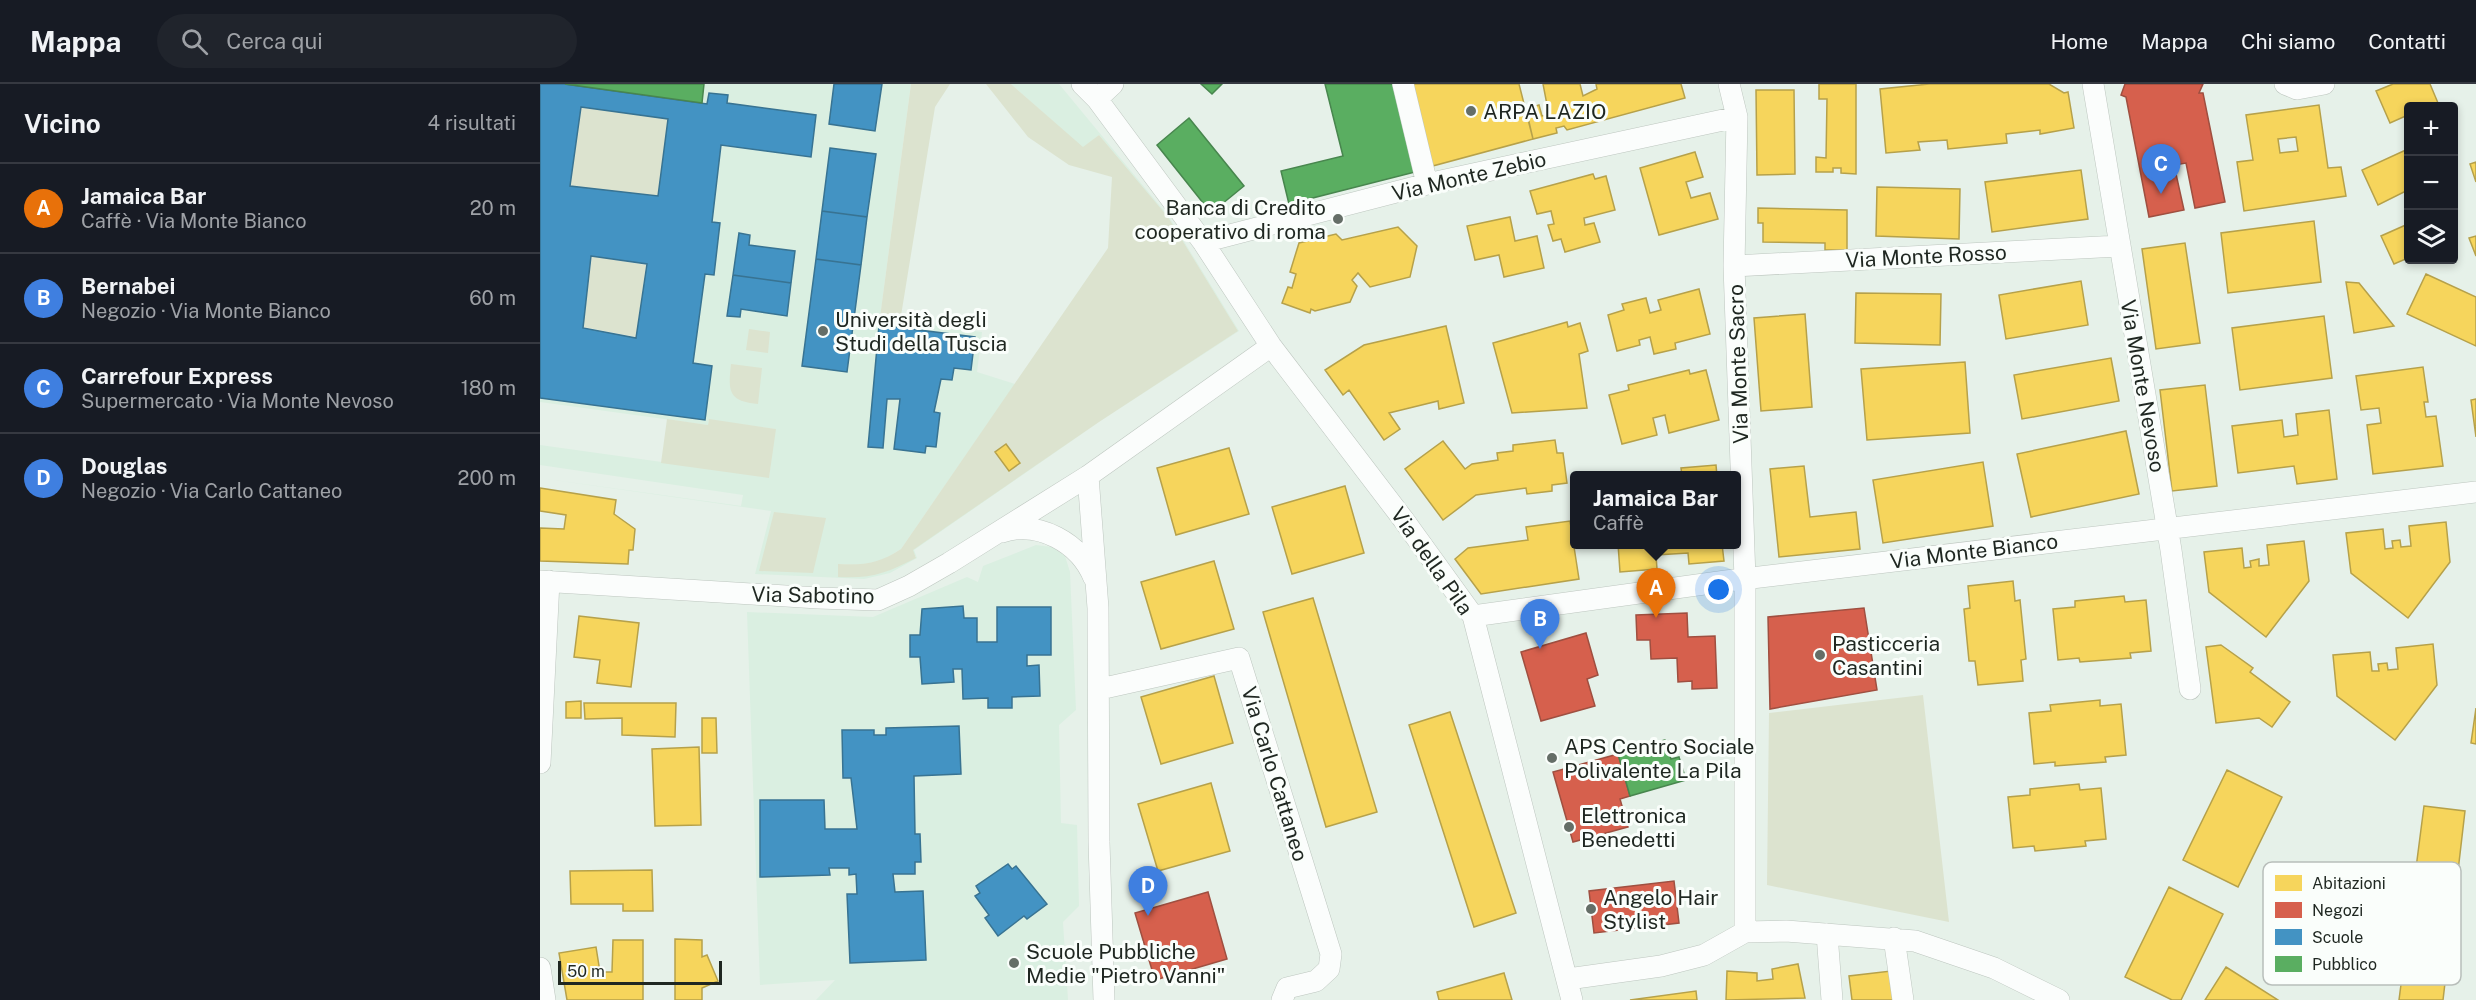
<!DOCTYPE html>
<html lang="it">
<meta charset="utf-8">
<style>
body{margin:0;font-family:"Public Sans",sans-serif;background:#20242c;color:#f1f3f6}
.controls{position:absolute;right:18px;top:18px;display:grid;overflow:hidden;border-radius:6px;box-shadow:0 3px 9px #0003}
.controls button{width:54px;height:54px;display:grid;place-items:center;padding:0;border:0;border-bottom:2px solid #363941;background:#171b24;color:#f1f3f6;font:30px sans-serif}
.scale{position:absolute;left:18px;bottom:15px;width:164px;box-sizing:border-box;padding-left:6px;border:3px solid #1f2721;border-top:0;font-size:16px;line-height:21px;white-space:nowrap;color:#1f2721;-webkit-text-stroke:4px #fafefb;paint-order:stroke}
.you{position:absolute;left:1179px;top:506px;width:21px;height:21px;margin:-15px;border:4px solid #fff;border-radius:50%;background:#1a73e8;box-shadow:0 0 0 9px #1a73e833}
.badge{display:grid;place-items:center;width:39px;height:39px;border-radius:50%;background:#ea580c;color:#fff;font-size:20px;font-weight:700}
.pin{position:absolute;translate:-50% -50px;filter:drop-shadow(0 2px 3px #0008)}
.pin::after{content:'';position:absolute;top:32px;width:21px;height:18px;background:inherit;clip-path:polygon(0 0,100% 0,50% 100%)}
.popup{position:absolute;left:1030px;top:387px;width:171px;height:78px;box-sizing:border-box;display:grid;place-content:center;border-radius:6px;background:#171b24;filter:drop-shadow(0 2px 4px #0005);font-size:20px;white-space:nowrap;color:#9ea1a6}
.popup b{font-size:22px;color:#f1f3f6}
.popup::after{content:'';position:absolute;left:50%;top:100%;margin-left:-12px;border:12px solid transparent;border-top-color:#171b24}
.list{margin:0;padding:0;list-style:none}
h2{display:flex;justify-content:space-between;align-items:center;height:78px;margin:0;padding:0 24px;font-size:26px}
h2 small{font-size:20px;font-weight:400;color:#9ea1a6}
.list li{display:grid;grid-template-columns:39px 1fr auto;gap:18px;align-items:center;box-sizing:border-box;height:90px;padding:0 24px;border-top:2px solid #363941}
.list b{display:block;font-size:22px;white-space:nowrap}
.list p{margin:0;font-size:20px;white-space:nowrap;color:#9ea1a6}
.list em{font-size:20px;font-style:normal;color:#9ea1a6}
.icon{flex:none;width:33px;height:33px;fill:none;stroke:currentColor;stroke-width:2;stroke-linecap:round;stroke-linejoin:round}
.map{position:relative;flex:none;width:1936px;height:916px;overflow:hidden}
header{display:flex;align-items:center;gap:36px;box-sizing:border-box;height:84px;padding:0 30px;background:#171b24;border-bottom:2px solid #363941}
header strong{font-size:28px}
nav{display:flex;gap:33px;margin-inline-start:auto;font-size:21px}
.search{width:420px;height:54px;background:#20242c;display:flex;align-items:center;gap:15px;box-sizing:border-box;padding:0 21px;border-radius:33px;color:#9ea1a6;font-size:22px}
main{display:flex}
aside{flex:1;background:#171b24}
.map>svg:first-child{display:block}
</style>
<header>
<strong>Mappa</strong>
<div class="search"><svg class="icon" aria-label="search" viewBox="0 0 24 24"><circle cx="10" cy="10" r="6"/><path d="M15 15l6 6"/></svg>Cerca qui</div>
<nav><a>Home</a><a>Mappa</a><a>Chi siamo</a><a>Contatti</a></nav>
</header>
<main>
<aside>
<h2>Vicino<small>4 risultati</small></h2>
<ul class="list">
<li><span class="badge" style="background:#e8710a">A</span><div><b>Jamaica Bar</b><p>Caffè · Via Monte Bianco</p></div><em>20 m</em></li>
<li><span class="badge" style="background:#3f7fe0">B</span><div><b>Bernabei</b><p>Negozio · Via Monte Bianco</p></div><em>60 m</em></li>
<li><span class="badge" style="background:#3f7fe0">C</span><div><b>Carrefour Express</b><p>Supermercato · Via Monte Nevoso</p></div><em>180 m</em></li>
<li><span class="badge" style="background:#3f7fe0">D</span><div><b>Douglas</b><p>Negozio · Via Carlo Cattaneo</p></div><em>200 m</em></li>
</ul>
</aside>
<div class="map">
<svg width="1936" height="916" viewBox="0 0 1936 916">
<rect width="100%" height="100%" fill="#e6f1e9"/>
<path fill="#daefe1" d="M24,0H371L339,241L328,363L343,364L347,315H360L386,362L401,295L412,296L414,284L359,244L361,237L442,248L437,288L475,300L361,465L343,476L321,481L299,480L298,492L376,473L372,466L559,338L698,247L628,133L559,51L543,64L471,0H519L629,133L699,247L559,338L374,466L377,474L350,489L324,495L215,490L231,427L0,394L201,422L203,411L0,381V361L229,393L235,345L169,336L168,341L0,318V314L165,336L172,282L153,279L165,190L174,191L180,139L172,138L181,61L271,73L276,32L187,19V11L169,9L167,20Z
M496,461L512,463L525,472L530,488L536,626L519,641L521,739L537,741L539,822L523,838L528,916H276L295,896L220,901L207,528L333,533L427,493L438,498L443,482Z"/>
<path fill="#dce3cf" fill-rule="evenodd" d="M371,0H410L395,23L359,244L339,241Z
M446,0H471L543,63L559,51L628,133L698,247L559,338L373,466L376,474C347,489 331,495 298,493V480C325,481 338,480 361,465L568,164L572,93L529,81L488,53ZM466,360L480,379L469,387L455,368Z
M41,23L128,35L118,112L30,102Z
M52,172L106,181L96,253L43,243Z
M209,245L230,248L228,269L206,266Z
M191,280L222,284L218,320C188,317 188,307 191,280Z
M127,335L168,341L169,335L236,345L229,394L121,379Z
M234,428L286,434L273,489L219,487Z
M1383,611L1409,838L1227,801L1229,629Z"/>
<path fill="#f6d55c" stroke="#b6a14a" stroke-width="1.5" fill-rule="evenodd" d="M870,0H979L993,55L889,83Z
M1003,0H1040L1043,12L1057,5L1056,0H1141L1145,14L1027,46L1024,42L1016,44L1017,49L993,55L986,25L999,21L1002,32L1009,31Z
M1279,0H1316V90L1301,89V84H1293V88H1276V73L1286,74L1287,15H1279Z
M1389,0H1509L1524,9L1528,8L1534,44L1500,50V46L1466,50L1467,59L1408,65L1407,56L1378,58L1380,66L1346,69L1340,5Z
M1853,0H1890L1898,19L1890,22H1868V31L1850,39L1836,7Z
M1216,6H1254L1255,90L1217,91Z
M1779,21L1788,84L1801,83L1806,112L1704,127L1697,78L1713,76L1706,31ZM1756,53L1758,67L1740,69L1738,55Z
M1868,65V106L1838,121L1822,86Z
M1155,68L1163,93L1146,98L1151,114L1170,109L1178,135L1119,151L1100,84Z
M1936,78V98L1930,80Z
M1541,86L1548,135L1452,148L1445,98Z
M1053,90L1055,95L1066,92L1075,126L1044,134L1045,141L1054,139L1060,158L1025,168L1021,155L1013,157L1008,141L1014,140L1011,127L997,130L990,107Z
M1337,103L1420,105L1419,155L1336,152Z
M1218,124L1307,126V166H1285V159L1223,158V139H1218Z
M970,133L975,157L997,152L1004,184L964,193L959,171L935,176L927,142Z
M1774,137L1781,198L1688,209L1681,149Z
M1868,140V174L1854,180L1841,152Z
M858,143L877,162L870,193L830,203L818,189L812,196L817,202L810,218L775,227L771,225L770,229L742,219L748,203L752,204L756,190L750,188L759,159L796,150L802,156Z
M1936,152V172L1929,154Z
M1645,159L1660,259L1616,265L1602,165Z
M1886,190L1936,213V262L1867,230Z
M1541,197L1548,241L1466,255L1459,211Z
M1806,198L1819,199L1854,242L1814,249Z
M1159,205L1170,250L1135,259L1136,265L1114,270L1110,253L1099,256L1100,261L1077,267L1068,231L1084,226L1082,220L1106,214L1110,229L1121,226L1118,216Z
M1316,209L1401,210L1400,261L1315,259Z
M1265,230L1272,323L1221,327L1214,234Z
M1784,232L1792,294L1700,306L1692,244Z
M1027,238L1028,243L1040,239L1048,267L1039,270L1047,324L972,329L953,259Z
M906,242L924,319L899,325L898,317L849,329L860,345L844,356L809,306L803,311L785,286L824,261Z
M1571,274L1579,317L1482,335L1474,291Z
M1425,278L1430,349L1327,356L1321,285Z
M1883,283L1888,318H1884L1886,333L1896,332L1903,382L1833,390L1827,341L1841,339L1839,324L1821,326L1816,292Z
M1149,286L1150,290L1166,286L1179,336L1129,349L1125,331L1113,334L1117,351L1082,360L1069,311L1089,306L1088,301Z
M1665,301L1677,402L1632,407L1620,306Z
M1936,315V353L1931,316Z
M1789,326L1797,395L1757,400L1754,382L1698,389L1692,342L1742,336L1744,353L1758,351L1756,330Z
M1586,347L1599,410L1491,433L1477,370Z
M1015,356L1017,369H1023L1027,399L1012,401V407L987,410L986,404L936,411L903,436L865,385L903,357L925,385L932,380L958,376L957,369L973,367V361Z
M466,360L480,379L469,387L455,368Z
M689,364L709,430L636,451L617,384Z
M1443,378L1453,442L1343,459L1333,396Z
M1176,381L1177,392H1142L1141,384Z
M1264,382L1270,433L1316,428L1320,465L1239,473L1230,385Z
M805,402L824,469L752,490L732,423Z
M0,404L76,416L74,430L95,445L93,466H89L88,480L0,477V444L24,445L26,431L0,427Z
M1030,437L1039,495L941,510L915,475L928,464L988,456L986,443Z
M1906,438L1910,478L1868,534L1811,489L1806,449L1843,445L1845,465L1853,464L1852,457L1860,456L1861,463L1871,462L1869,442Z
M1764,457L1769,497L1726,553L1669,508L1664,468L1702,464L1704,484L1711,483L1710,477L1719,475V482L1729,481L1727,461Z
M1078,460H1182L1184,477L1149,480L1148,469L1116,471L1117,485L1080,488Z
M674,477L694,545L621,565L601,498Z
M1473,497L1475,517L1480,516L1486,575L1481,576L1483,597L1438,601L1435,577H1429L1424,525L1430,524L1428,502Z
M1584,512L1585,518L1606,516L1611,567L1590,569L1591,574L1540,578L1539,574L1518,576L1513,525L1535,523V517Z
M773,514L837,728L786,743L723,528Z
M39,532L99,539L91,603L57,599L60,576L34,573Z
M1893,560L1897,601L1855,656L1797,612L1793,571L1830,568L1832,587H1839L1838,580L1847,579L1848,586L1858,585L1856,564Z
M1681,561L1713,584L1710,588L1750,618L1732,643L1719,634L1676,639L1666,563Z
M674,592L693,659L621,680L601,613Z
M1560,616V622L1581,620L1586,671L1565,673L1566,678L1515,682V678L1494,680L1489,629L1511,627L1510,621Z
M41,617V634H26V618Z
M44,619H136L135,653L82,651V634L45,635Z
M1936,624V660L1931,659Z
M910,628L976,829L934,843L869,641Z
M162,634H176L177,669H162Z
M159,663L161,741L115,742L112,665Z
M1687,686L1742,713L1698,803L1643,776Z
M671,699L690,767L618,787L598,720Z
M1539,700L1540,706L1561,704L1566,755L1545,757L1546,762L1495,767L1494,762L1473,764L1468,713L1490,711V705Z
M1884,722L1925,727L1903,916H1859Z
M112,786L113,827H83V820H31L30,787Z
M1629,803L1683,830L1641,916H1632L1585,893Z
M135,855L162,856V873L167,871L178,897L162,904V916H135Z
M73,856H103V916H27L19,869L56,863L60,888H72Z
M1258,880L1265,914L1186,916L1187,887L1217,889V897L1233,895L1232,885Z
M1686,883L1738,916H1665Z
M1351,887L1354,916H1312L1309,892Z
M964,889L972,916H899L897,908Z
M1156,907L1157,916H1090Z"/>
<path fill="#d6604d" stroke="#9f4f40" stroke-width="1.5" d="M1585,0H1663L1659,9H1663L1685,118L1655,124L1646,79L1634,81L1644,126L1609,133L1586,13L1581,11Z
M1324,524L1337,606L1230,625L1228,533Z
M1147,529L1148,553L1175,552L1177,604L1152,605V597L1138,598L1137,574L1111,575L1110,556H1097L1096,531Z
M1046,549L1058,591L1047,595L1055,622L1001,637L981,568Z
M1078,670L1090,712L1080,715L1088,743L1033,758L1013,688Z
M1134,797L1139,839L1054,849L1049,807Z
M668,808L687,875L615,896L595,829Z"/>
<path fill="#4393c3" stroke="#387392" stroke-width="1.5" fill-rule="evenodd" d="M0,0H24L167,20L169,9L188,11L187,19L276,31L271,73L181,61L172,138L180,139L174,191L165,190L153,279L172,282L165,336L0,314ZM41,23L128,35L118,112L30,102ZM51,172L107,180L96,254L43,244Z
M294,0H342L335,47L289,40Z
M290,64L336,70L327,133L282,127Z
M282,127L327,133L321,181L276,175Z
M199,149L210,151L209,161L255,167L251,199L193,191Z
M276,175L321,181L307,288L262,282Z
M193,191L251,199L247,232L201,225L200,233L187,232Z
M339,241L435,253L431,286L414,284L412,296L401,295L394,328L400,329L396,363L386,362L385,369L354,365L360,315H347L343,364L328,363Z
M423,522L424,534H437V558H457V523H511V571H487V582L499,581L500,612L472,613V624H448V614L423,615L422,585H413L414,598L382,600L380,573H370V551H380L382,525Z
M419,642L421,690L374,692L375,750H380L381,778H375V790H353L355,808L383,807L386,876L310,879L307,810H317L316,790L309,791V784H289L290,791L220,793V716H284L285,745H317L311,694H303L302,646H334V651H346V644Z
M468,780L472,785L476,782L507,820L487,835L484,832L458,852L445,834L449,831L435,812L440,809L436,802Z"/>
<path fill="#5aae61" stroke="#48864e" stroke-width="1.5" d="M25,0H164L162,19Z
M661,0H682L672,10Z
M785,0H858L879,87L749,120L741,87L803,72Z
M649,34L704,102L671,129L617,61Z
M1125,656L1131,675L1139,673L1146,696L1090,712L1078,670Z"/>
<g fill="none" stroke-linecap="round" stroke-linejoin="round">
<g stroke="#bdc6bf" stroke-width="22">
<path id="street" d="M542,0L557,15L663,158L731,262L863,435L933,532L1032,916
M863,0L887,100
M1189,0L1197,33L1194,182L1205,495V848
M1553,0L1631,466L1650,605
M1745,0L1757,5L1784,0
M557,15L573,0
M663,158L887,100L1197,33
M1194,182L1579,162
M548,392L558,524L559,758L564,916
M462,448C499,436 540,459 554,494
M0,497L278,514L338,516L369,502L409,479L548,392L731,262
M933,532L1186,497L1936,408
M560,605L699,574L791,870L789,885L776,897L747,904L742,916
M0,679L9,497
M1287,850L1292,916
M1354,854L1363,916
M0,884L5,916
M1028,895L1121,882L1164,871L1205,848L1246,847L1375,857L1454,884L1519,916"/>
</g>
<use href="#street" stroke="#fbfdfc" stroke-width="21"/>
</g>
<g fill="#656e67" stroke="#fafefb" stroke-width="2">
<circle cx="931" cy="27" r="6"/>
<circle cx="798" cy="135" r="6"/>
<circle cx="283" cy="247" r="6"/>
<circle cx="1280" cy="571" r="6"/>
<circle cx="1012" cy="674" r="6"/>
<circle cx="1029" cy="743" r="6"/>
<circle cx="1051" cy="825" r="6"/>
<circle cx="474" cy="879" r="6"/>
</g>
<g text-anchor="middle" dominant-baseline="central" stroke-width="6" stroke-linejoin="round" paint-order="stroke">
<g font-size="21" fill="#1f2721" stroke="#fafefb" text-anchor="start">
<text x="943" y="27">ARPA LAZIO</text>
<text x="786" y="123" text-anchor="end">Banca di Credito<tspan x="786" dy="24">cooperativo di roma</tspan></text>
<text x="295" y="235">Università degli<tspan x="295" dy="24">Studi della Tuscia</tspan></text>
<text x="1292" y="559">Pasticceria<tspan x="1292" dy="24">Casantini</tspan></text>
<text x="1024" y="662">APS Centro Sociale<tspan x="1024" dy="24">Polivalente La Pila</tspan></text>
<text x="1041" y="731">Elettronica<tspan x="1041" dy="24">Benedetti</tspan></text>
<text x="1063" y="813">Angelo Hair<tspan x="1063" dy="24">Stylist</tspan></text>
<text x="486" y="867">Scuole Pubbliche<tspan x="486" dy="24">Medie "Pietro Vanni"</tspan></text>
</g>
<g font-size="21" fill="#1f2721" stroke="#fafefb">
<text transform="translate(929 92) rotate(-13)">Via Monte Zebio</text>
<text transform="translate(1386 172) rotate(-3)">Via Monte Rosso</text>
<text transform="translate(1198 280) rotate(-92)">Via Monte Sacro</text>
<text transform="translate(1603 302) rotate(80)">Via Monte Nevoso</text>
<text transform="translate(1434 467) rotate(-7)">Via Monte Bianco</text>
<text transform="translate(892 477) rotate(55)">Via della Pila</text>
<text transform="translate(273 511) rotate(1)">Via Sabotino</text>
<text transform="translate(735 690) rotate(73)">Via Carlo Cattaneo</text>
</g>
</g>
<rect x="1723" y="778" width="198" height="123" rx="9" fill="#fafefb" stroke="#b8beba" stroke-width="1.5"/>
<rect x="1735" y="791" width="27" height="16" fill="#f6d55c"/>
<rect x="1735" y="818" width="27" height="16" fill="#d6604d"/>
<rect x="1735" y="845" width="27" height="16" fill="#4393c3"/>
<rect x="1735" y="872" width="27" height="16" fill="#5aae61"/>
<g font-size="16" fill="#1f2721">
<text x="1772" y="805">Abitazioni</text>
<text x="1772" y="832">Negozi</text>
<text x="1772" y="859">Scuole</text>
<text x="1772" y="886">Pubblico</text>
</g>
</svg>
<div class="controls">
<button>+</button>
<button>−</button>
<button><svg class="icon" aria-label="layers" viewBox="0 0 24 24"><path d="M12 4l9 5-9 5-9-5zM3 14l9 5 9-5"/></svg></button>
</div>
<div class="scale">50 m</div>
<div class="you"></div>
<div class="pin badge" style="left:1116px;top:534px;background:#e8710a">A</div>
<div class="popup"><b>Jamaica Bar</b>Caffè</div>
<div class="pin badge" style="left:1000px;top:565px;background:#3f7fe0">B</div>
<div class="pin badge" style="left:1621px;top:110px;background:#3f7fe0">C</div>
<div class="pin badge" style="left:608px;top:832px;background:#3f7fe0">D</div>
</div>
</main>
